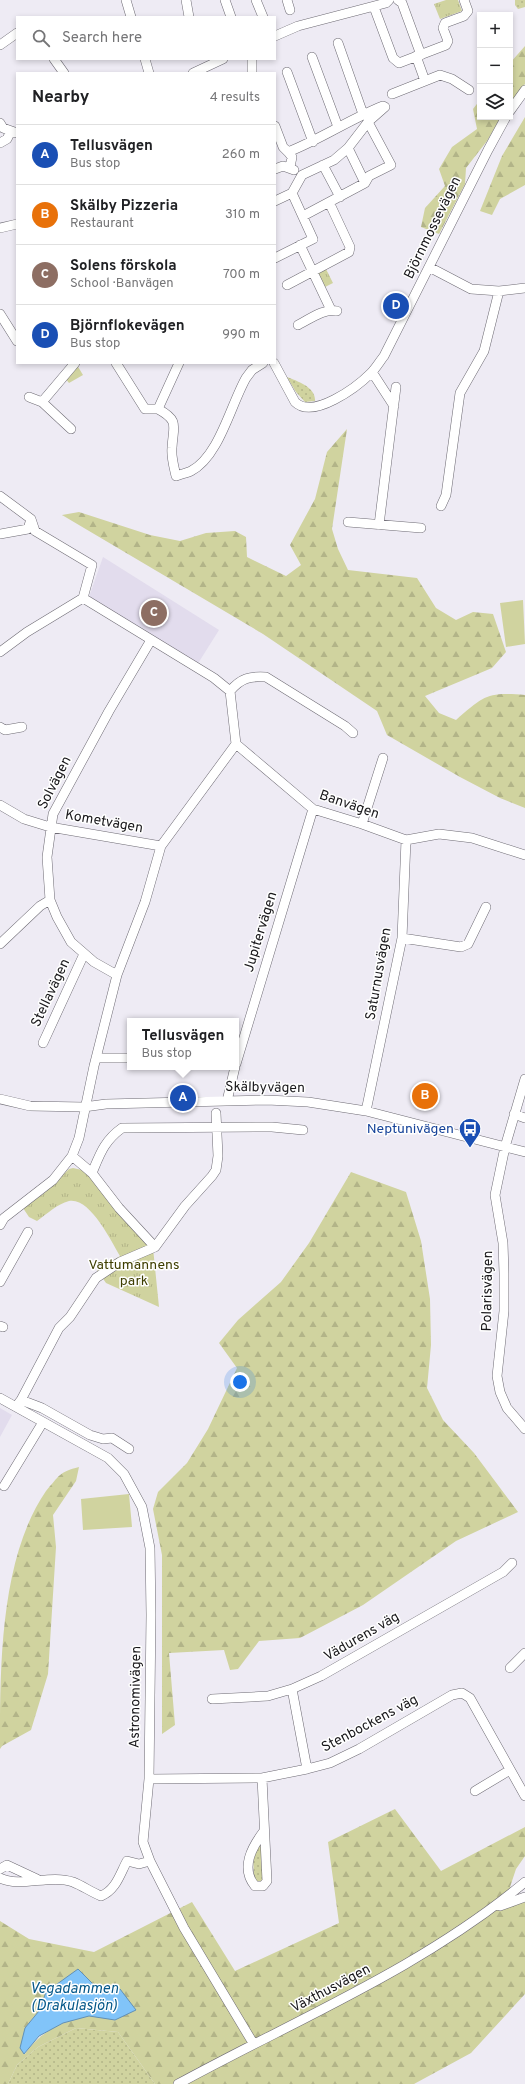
<!DOCTYPE html>
<meta charset="utf-8">
<style>
body{margin:0;font-family:Overpass,sans-serif;background:#f2f2f2;color:#202124}
.controls{position:absolute;right:12px;top:12px;display:grid;overflow:hidden;border-radius:0px;box-shadow:0 2px 6px #0003}
.controls button{width:36px;height:36px;display:grid;place-items:center;padding:0;border:0;border-bottom:1px solid #e0e0e0;background:#fff;color:#202124;font:20px sans-serif}
.you{position:absolute;left:240px;top:1382px;width:14px;height:14px;margin:-10px;border:3px solid #fff;border-radius:50%;background:#1a73e8;box-shadow:0 0 0 6px #1a73e833}
.badge{display:grid;place-items:center;width:26px;height:26px;border-radius:50%;background:#75572b;color:#fff;font-size:13px;font-weight:700}
.pin{position:absolute;translate:-50% -50%;border:2px solid #fff;box-shadow:0 1px 4px #0006}
.popup{position:absolute;left:127px;top:1018px;width:112px;height:52px;box-sizing:border-box;display:grid;place-content:center;border-radius:0px;background:#fff;filter:drop-shadow(0 1px 3px #0005);font-size:13px;white-space:nowrap;color:#757577}
.popup b{font-size:15px;color:#202124}
.popup::after{content:'';position:absolute;left:50%;top:100%;margin-left:-8px;border:8px solid transparent;border-top-color:#fff}
.list{margin:0;padding:0;list-style:none}
h2{display:flex;justify-content:space-between;align-items:center;height:52px;margin:0;padding:0 16px;font-size:17px}
h2 small{font-size:13px;font-weight:400;color:#757577}
.list li{display:grid;grid-template-columns:26px 1fr auto;gap:12px;align-items:center;box-sizing:border-box;height:60px;padding:0 16px;border-top:1px solid #e0e0e0}
.list b{display:block;font-size:15px;white-space:nowrap}
.list p{margin:0;font-size:13px;white-space:nowrap;color:#757577}
.list em{font-size:13px;font-style:normal;color:#757577}
.icon{flex:none;width:22px;height:22px;fill:none;stroke:currentColor;stroke-width:2;stroke-linecap:round;stroke-linejoin:round}
.map{position:relative;flex:none;width:525px;height:2084px;overflow:hidden}
.search{position:absolute;background:#fff;box-shadow:0 2px 6px #0003;left:16px;top:16px;width:260px;height:44px;display:flex;align-items:center;gap:10px;box-sizing:border-box;padding:0 14px;border-radius:0px;color:#757577;font-size:15px}
.panel{position:absolute;background:#fff;box-shadow:0 2px 6px #0003;left:16px;top:72px;width:260px;height:292px;border-radius:0px}
.map>svg:first-child{display:block}
</style>
<div class="map">
<svg width="525" height="2084" viewBox="0 0 525 2084">
<defs>
<pattern id="grass-dots" width="8" height="8" patternUnits="userSpaceOnUse"><rect width="8" height="8" fill="#d0d39f"/><path d="M2 2h.1M6 6h.1" fill="none" stroke="#b2b488" stroke-width="1.8" stroke-linecap="round"/></pattern>
<pattern id="forest-firs" width="22" height="20" patternUnits="userSpaceOnUse"><rect width="22" height="20" fill="#d0d39f"/><path d="M5 1l3.5 6h-7zM16 11l3.5 6h-7z" fill="#b2b488"/></pattern>
<pattern id="park-tufts" width="24" height="20" patternUnits="userSpaceOnUse"><rect width="24" height="20" fill="#d0d39f"/><path d="M3 7l-1-3M5 7V3M7 7l1-3M15 17l-1-3M17 17v-4M19 17l1-3" fill="none" stroke="#b2b488"/></pattern>
</defs>
<rect width="100%" height="100%" fill="#eeebf4"/>
<path fill="#e2dced" d="M103,557L219,630L197,665L89,597Z
M0,1408L12,1415L0,1437Z"/>
<path fill="url(#grass-dots)" d="M515,0H525V7L518,9L515,5Z
M287,377C297,381 316,387 315,401L305,402L296,392Z
M261,1842L265,1880L260,1885L254,1879L253,1853Z
M76,2028L118,2032L155,2084H8L17,2065L38,2047Z"/>
<path fill="url(#forest-firs)" fill-rule="evenodd" d="M525,46V84L510,104V63Z
M480,100V117H501L487,141L466,168L465,184L439,234L421,227L425,208L445,186L439,169L452,147L477,129L473,109Z
M525,117V185L500,199L492,215L480,211L502,156Z
M347,429L332,529L338,549L348,570L417,578L436,608L456,620L473,612L493,614L506,652L492,668L425,696L439,713L456,720C485,695 487,692 525,695V808L500,798L460,777L387,735L377,711L263,634L62,515L79,512L150,535L180,541L206,533L235,531L246,537L247,557L286,576L301,565L290,545L315,499L327,452Z
M351,1172L406,1192L421,1241L430,1299L431,1345L427,1388L443,1420L474,1453L518,1512L456,1541L363,1605L300,1638L259,1641L238,1669L230,1670L224,1650L169,1653L175,1725L162,1734V1555L153,1509L158,1492L187,1463L208,1429L237,1368L219,1343L238,1320L281,1282L309,1243Z
M79,1467L76,1481L53,1515L56,1547L48,1674L31,1730L2,1746L0,1749C0,1666 0,1558 46,1491C59,1476 59,1472 79,1467Z
M395,1809L441,1871L525,1827V1856L516,1869L510,1887L521,1903L525,1902V1994L471,2053L414,2084H155L118,2032L76,2028L38,2047L17,2065L8,2084H0V1921L29,1939L94,1952L192,1902L235,1971L339,1923L328,1842ZM97,1988L120,1989L115,2020C107,2018 98,2016 90,2016C66,2016 37,2035 25,2054V2028L39,2011Z"/>
<path fill="url(#park-tufts)" d="M446,0H458L462,11L440,19L434,4Z
M326,269L333,283L325,287L318,273Z
M77,365L83,375L69,383L64,377Z
M73,1168L82,1170L90,1176L153,1248L159,1307L106,1283L97,1270L120,1256C111,1241 90,1197 69,1201C57,1204 47,1214 37,1221L29,1217L23,1208L43,1194L69,1169Z"/>
<path fill="#d0d39f" d="M523,600L525,644L506,647L500,603Z
M129,1494L132,1527L83,1530L81,1499Z"/>
<path fill="#81c4f9" stroke="#6290b6" d="M78,1969L97,1988L120,1989L136,2010L115,2020L89,2016L63,2023L39,2036L24,2054L20,2048L25,2028L39,2011L46,1992Z"/>
<g fill="none" stroke-linecap="round" stroke-linejoin="round">
<g stroke="#6e6b74" stroke-width="10">
<path id="minor" d="M126,0L131,17
M186,0L189,17
M225,0L231,17
M256,0L263,17
M287,0L290,10
M398,0L402,3L421,55
M374,7L393,58L399,63L446,45L448,41L443,28L445,23L464,16L468,11L464,0
M275,36L298,26L386,3L389,0
M338,43L363,114
M0,45L17,33
M416,56L425,81
M312,57L338,127
M54,59L64,73
M145,59L149,73
M252,59V73
M287,72L313,142
M193,73L223,59
M392,94L440,75L452,79L469,90
M510,111L525,90
M0,123L3,128L17,133
M275,126L283,147L288,152
M0,143L7,139L11,131
M348,148L365,183
M323,165L340,197
M290,167L292,157L288,152C321,139 350,119 383,106L385,107
M275,169L283,166L294,170
M292,193L302,175L334,160L348,148L368,122L385,107
M275,201L292,193L313,239L275,258
M303,216L365,183L369,176L391,165L368,122
M0,228L17,224
M300,245L331,310
M429,267L471,289L499,291L525,288
M287,285L349,252L350,247L329,202
M0,314L17,341
M298,325C310,319 324,308 337,311
M116,363L145,409H158
M179,363L158,409C180,421 173,426 172,448C171,457 174,467 176,476C181,474 187,473 191,471C219,457 231,404 246,378L252,370L263,363
M274,363L295,402C313,420 357,387 371,373C376,368 380,361 384,356L488,150L506,117
M372,372L394,406
M29,397L42,402L71,429
M42,402L75,363
M0,496L31,519L35,531L92,565L83,598L214,678L230,691L236,744L313,809L362,824L406,840L439,834L472,838L525,855
M441,506L446,495L460,393L484,351L499,291
M348,522L421,528
M379,525L396,387
M0,534L28,529L31,519
M0,652L27,632L83,598
M230,691C241,678 250,676 266,677L345,726L353,733
M0,727L5,730L22,727
M0,805L24,819L50,827L161,846
M362,824L383,758
M402,938L461,947L468,944L486,907
M0,944L40,906L50,900
M117,975L94,962L71,942L57,917L50,900L47,857L53,814L109,711L151,640
M43,1043L84,954
M96,1058H130
M236,1064L313,809
M525,1079L505,1147L495,1195L503,1243L504,1273V1311L497,1376L500,1392L507,1408L525,1429
M0,1099L30,1106L84,1107L106,1104L267,1100L308,1102L366,1111L525,1152
M227,1101L235,1067
M366,1111L402,938L406,840
M514,1114L525,1118
M72,1156L92,1173L119,1208L155,1247
M92,1173C100,1154 104,1141 122,1128L272,1127L303,1130
M0,1225L4,1218L53,1180L72,1156L79,1138L94,1066L117,975L145,902L161,846L236,744
M0,1282L28,1232
M0,1326L3,1327
M0,1398L108,1458L124,1474L142,1507L150,1548L151,1615L149,1779L143,1842L150,1861L184,1928L253,2043
M21,1400L59,1328L70,1317L96,1278L120,1262L155,1247L185,1206L212,1176L216,1170L218,1156L216,1113
M18,1404L21,1400L42,1408L90,1435L103,1439L112,1438L129,1449
M4,1486L43,1422
M510,1668L525,1653
M292,1689L307,1769
M212,1699L268,1696L292,1689L321,1676L503,1572L512,1563
M262,1778L267,1881L263,1886H255C240,1868 252,1847 264,1831
M149,1779L262,1778L307,1769L330,1763L359,1749L452,1695L462,1693L470,1698L525,1796
M475,1791L510,1770
M0,1869L7,1865L37,1879
M0,1878C20,1888 50,1874 73,1882C83,1886 91,1892 101,1896C116,1890 120,1874 127,1861L139,1864L150,1861
M500,1906L525,1897
M178,2084C295,2020 422,1968 525,1882"/>
</g>
<use href="#minor" stroke="#fff" stroke-width="9"/>
</g>
<defs>
<g id="bus-pin" transform="scale(1.15)"><path d="M0 17L-7.5 6A9.5 9.5 0 1 1 7.5 6Z" fill="#1a4fb4" stroke="#fff"/><path d="M-5-6H5V4H4V6H2V4H-2V6H-4V4H-5ZM-3.5-4V0h7V-4ZM-3.5 1.2v1.5H-2V1.2ZM2 1.2v1.5H3.5V1.2Z" fill="#fff"/></g>
</defs>
<g fill-rule="evenodd">
<use href="#bus-pin" x="470" y="1129"/>
</g>
<g text-anchor="middle" dominant-baseline="central" stroke-width="3" stroke-linejoin="round" paint-order="stroke">
<g font-size="14" fill="#19181b" stroke="#fff">
<text transform="translate(433 228) rotate(-64)">Björnmossevägen</text>
<text transform="translate(55 783) rotate(-63)">Solvägen</text>
<text transform="translate(349 805) rotate(19)">Banvägen</text>
<text transform="translate(104 822) rotate(10)">Kometvägen</text>
<text transform="translate(261 932) rotate(-73)">Jupitervägen</text>
<text transform="translate(379 974) rotate(-80)">Saturnusvägen</text>
<text transform="translate(51 993) rotate(-65)">Stellavägen</text>
<text transform="translate(265 1088) rotate(1)">Skälbyvägen</text>
<text transform="translate(488 1291) rotate(-89)">Polarisvägen</text>
<text transform="translate(362 1637) rotate(-30)">Vädurens väg</text>
<text transform="translate(136 1697) rotate(-89)">Astronomivägen</text>
<text transform="translate(370 1724) rotate(-28)">Stenbockens väg</text>
<text transform="translate(331 1989) rotate(-28)">Växthusvägen</text>
</g>
<g font-size="14" fill="#164399" stroke="#fff" text-anchor="end">
<text x="454" y="1129">Neptunivägen</text>
</g>
<g font-size="14" fill="#3e3e00" stroke="#fff">
<text x="134" y="1265">Vattumannens<tspan x="134" dy="16">park</tspan></text>
</g>
<g font-size="15" font-style="italic" fill="#055889" stroke="#fff">
<text x="74" y="1989">Vegadammen<tspan x="74" dy="17">(Drakulasjön)</tspan></text>
</g>
</g>
</svg>
<div class="controls">
<button>+</button>
<button>−</button>
<button><svg class="icon" aria-label="layers" viewBox="0 0 24 24"><path d="M12 4l9 5-9 5-9-5zM3 14l9 5 9-5"/></svg></button>
</div>
<div class="you"></div>
<div class="pin badge" style="left:183px;top:1098px;background:#1a4fb4">A</div>
<div class="popup"><b>Tellusvägen</b>Bus stop</div>
<div class="pin badge" style="left:425px;top:1096px;background:#e8710a">B</div>
<div class="pin badge" style="left:154px;top:613px;background:#8d6e63">C</div>
<div class="pin badge" style="left:396px;top:306px;background:#1a4fb4">D</div>
<div class="search"><svg class="icon" aria-label="search" viewBox="0 0 24 24"><circle cx="10" cy="10" r="6"/><path d="M15 15l6 6"/></svg>Search here</div>
<section class="panel">
<h2>Nearby<small>4 results</small></h2>
<ul class="list">
<li><span class="badge" style="background:#1a4fb4">A</span><div><b>Tellusvägen</b><p>Bus stop</p></div><em>260 m</em></li>
<li><span class="badge" style="background:#e8710a">B</span><div><b>Skälby Pizzeria</b><p>Restaurant</p></div><em>310 m</em></li>
<li><span class="badge" style="background:#8d6e63">C</span><div><b>Solens förskola</b><p>School · Banvägen</p></div><em>700 m</em></li>
<li><span class="badge" style="background:#1a4fb4">D</span><div><b>Björnflokevägen</b><p>Bus stop</p></div><em>990 m</em></li>
</ul>
</section>
</div>
